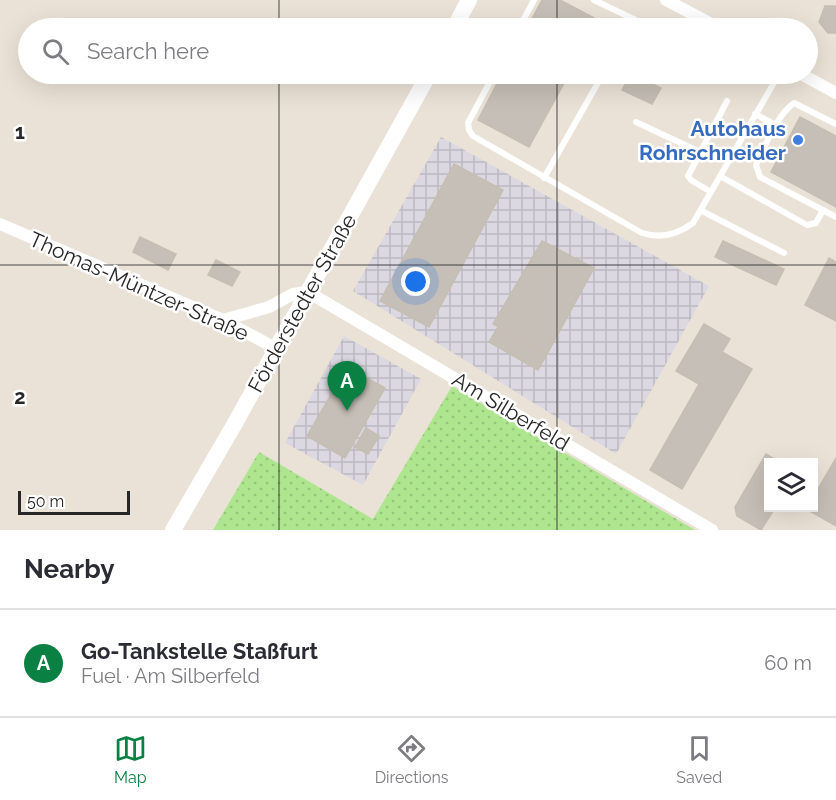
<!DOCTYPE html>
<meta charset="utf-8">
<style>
body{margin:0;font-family:Raleway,sans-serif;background:#f7f7f7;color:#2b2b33}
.controls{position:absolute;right:18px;bottom:18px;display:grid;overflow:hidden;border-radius:0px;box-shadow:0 6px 24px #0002}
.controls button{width:54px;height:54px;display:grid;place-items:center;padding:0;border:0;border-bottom:2px solid #e1e1e2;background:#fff;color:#2b2b33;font:30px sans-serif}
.scale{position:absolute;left:18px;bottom:15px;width:112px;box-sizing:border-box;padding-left:6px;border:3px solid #272727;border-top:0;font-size:16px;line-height:21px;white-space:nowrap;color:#272727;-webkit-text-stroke:4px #fff;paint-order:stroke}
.you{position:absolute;left:416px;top:282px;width:21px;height:21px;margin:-15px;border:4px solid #fff;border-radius:50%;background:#1a73e8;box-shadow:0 0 0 9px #1a73e833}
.badge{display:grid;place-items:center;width:39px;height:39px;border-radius:50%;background:#0b8043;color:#fff;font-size:20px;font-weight:700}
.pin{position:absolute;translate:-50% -50px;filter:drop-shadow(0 2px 3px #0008)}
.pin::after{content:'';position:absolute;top:32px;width:21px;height:18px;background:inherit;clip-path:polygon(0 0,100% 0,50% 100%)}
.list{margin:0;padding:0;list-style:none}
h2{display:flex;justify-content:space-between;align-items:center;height:78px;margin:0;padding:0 24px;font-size:26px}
h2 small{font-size:20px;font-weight:400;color:#7c7c81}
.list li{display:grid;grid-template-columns:39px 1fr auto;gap:18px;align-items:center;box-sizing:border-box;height:108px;padding:0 24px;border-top:2px solid #e1e1e2}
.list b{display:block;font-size:22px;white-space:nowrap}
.list p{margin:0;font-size:20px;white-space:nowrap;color:#7c7c81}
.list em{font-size:20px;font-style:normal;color:#7c7c81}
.icon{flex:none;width:33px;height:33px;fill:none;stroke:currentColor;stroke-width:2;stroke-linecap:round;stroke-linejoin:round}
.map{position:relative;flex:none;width:836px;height:530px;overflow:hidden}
.search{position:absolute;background:#fff;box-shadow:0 6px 24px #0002;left:18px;right:18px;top:18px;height:66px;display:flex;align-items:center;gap:15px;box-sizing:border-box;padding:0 21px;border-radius:33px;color:#7c7c81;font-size:22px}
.sheet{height:186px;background:#fff}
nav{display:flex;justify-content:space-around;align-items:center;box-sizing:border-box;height:84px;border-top:2px solid #e1e1e2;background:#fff;font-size:16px;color:#7c7c81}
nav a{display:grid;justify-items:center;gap:3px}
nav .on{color:#0b8043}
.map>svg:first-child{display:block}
</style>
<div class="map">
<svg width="836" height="530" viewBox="0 0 836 530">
<defs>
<pattern id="industrial-grid" width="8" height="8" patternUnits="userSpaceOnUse" patternTransform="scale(1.5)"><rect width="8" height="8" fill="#dbd8e2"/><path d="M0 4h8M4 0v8" fill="none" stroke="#bcb9c2"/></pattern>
<pattern id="grass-dots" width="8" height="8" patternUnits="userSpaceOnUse" patternTransform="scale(1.5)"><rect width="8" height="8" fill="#aee58f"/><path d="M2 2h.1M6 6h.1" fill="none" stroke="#96c47b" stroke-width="1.8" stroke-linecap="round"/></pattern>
</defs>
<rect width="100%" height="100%" fill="#ebe2d7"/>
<path fill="url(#industrial-grid)" d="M441,137L709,286L616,454L353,291Z
M344,336L421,379L363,485L285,443Z"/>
<path fill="url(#grass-dots)" d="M452,386L695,530H213L259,452L373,519Z"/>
<path fill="#c6bfb7" stroke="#c6beb1" stroke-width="1.5" d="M542,0H560L598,20L593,28H527Z
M825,6H836V33H828L819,22Z
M502,74H569L529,147L478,120Z
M631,74L661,88L652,104L622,90Z
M800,117L836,136V207L771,172Z
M454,164L503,190L429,327L380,301Z
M140,237L176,254L168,270L133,252Z
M542,241L594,268L547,354L493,324Z
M723,241L784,269L776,285L715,257Z
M829,258L836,262V321L805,305Z
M216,260L240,272L232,286L208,275Z
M704,324L730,339L722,352L752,369L682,489L650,470L699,384L676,371Z
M498,327L547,354L538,370L489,342Z
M347,367L385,388L345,458L307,436Z
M366,428L379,436L368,454L355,447Z
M766,454L781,463H768V508H775L761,530L737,516L735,507Z
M836,458V526L806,509L814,508V496Z"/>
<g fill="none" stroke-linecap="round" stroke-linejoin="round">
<path stroke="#fff" stroke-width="6" d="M594,0L652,28
M519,28L534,0
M628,28L634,19
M494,74L468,123L469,130L473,136L642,233C661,239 677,235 693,223L779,74
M663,78L665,74
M755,114L776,125
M636,122L700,152
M836,124L794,103C776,116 766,145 756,165L760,177L836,217
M720,176L807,225L816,223L823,210
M544,178L603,74
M711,192L691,180L688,176L727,101
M702,211L784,253"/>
<path stroke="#fff" stroke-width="12" d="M666,0L719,28
M801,74L836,93
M0,224L223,320L277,349
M223,320L269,307L293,294L308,292L712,530"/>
<path stroke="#fff" stroke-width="16" d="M454,28L469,0
M173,530L234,425L429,74"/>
</g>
<path fill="none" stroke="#272727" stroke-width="1.5" stroke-opacity="0.55" d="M279,0V28M557,0V28M279,74V530M557,74V530M0,265H836"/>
<circle fill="#3f7fe0" stroke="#fff" stroke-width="2" cx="798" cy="140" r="6"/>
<g text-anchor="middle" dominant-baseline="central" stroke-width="5" stroke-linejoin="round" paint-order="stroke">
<g font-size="21" font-weight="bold" fill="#366cbe" stroke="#fff" text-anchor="end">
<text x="786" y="128">Autohaus<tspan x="786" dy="24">Rohrschneider</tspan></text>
</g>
<g font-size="21" fill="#272727" stroke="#fff">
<text transform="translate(139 286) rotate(24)">Thomas-Müntzer-Straße</text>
<text transform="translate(302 303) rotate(-61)">Förderstedter Straße</text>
<text transform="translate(511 411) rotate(31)">Am Silberfeld</text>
</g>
</g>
<g font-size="20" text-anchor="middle" font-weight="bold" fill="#272727" stroke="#fff" stroke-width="5" stroke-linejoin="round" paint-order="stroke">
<text x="20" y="139">1</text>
<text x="20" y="404">2</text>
</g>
</svg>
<div class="controls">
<button><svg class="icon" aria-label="layers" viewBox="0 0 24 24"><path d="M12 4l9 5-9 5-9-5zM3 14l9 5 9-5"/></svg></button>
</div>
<div class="scale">50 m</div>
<div class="you"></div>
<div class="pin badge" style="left:347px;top:411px">A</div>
<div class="search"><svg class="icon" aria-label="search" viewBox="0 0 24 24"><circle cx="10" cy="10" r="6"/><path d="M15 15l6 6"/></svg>Search here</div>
</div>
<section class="sheet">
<h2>Nearby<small></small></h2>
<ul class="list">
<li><span class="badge">A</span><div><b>Go-Tankstelle Staßfurt</b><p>Fuel · Am Silberfeld</p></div><em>60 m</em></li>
</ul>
</section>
<nav>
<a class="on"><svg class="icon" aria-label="map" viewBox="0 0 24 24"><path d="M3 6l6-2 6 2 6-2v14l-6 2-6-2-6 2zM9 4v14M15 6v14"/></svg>Map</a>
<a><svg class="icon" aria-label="directions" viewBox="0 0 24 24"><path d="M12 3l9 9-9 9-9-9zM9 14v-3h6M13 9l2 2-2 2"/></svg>Directions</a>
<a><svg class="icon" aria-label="saved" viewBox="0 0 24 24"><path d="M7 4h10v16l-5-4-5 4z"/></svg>Saved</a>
</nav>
